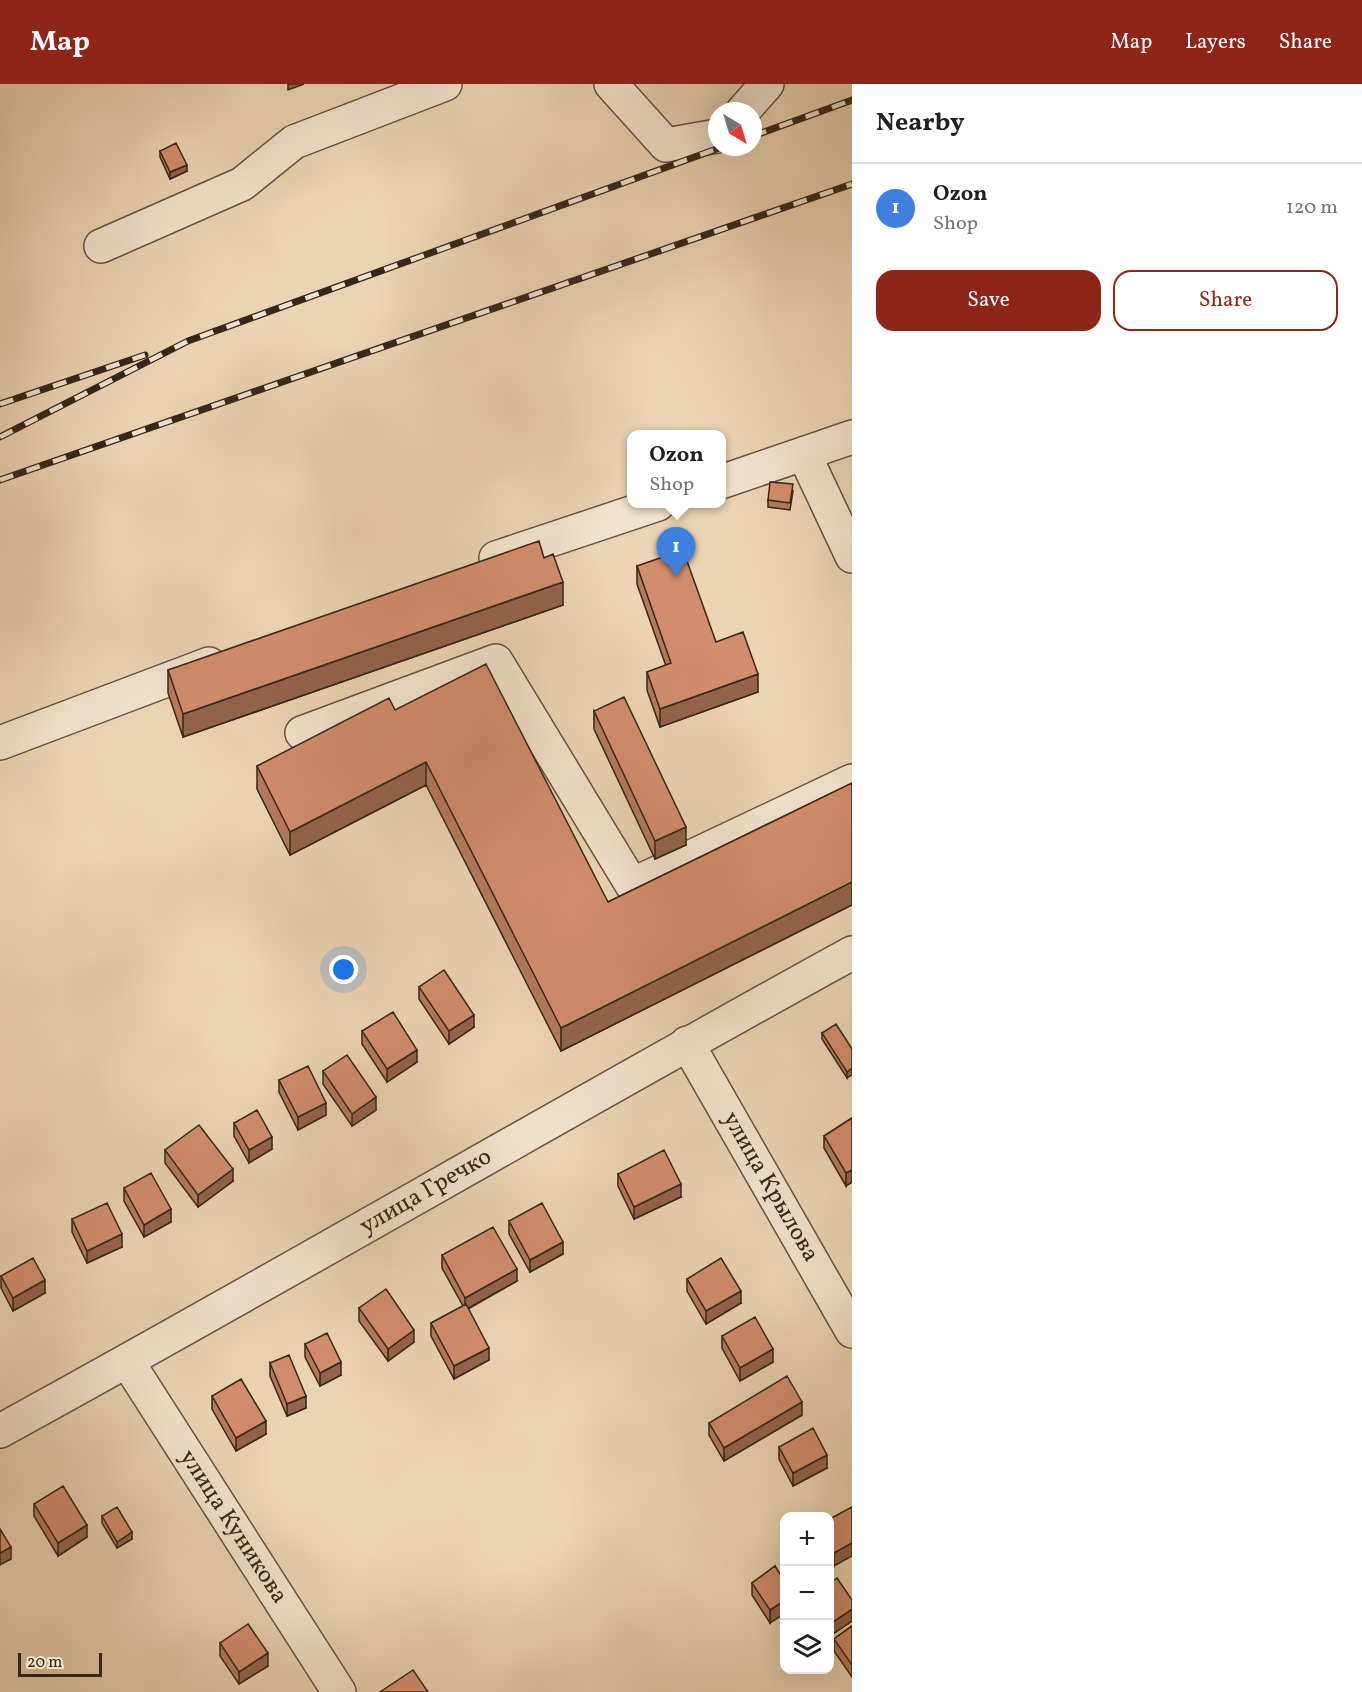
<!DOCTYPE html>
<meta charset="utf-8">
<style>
body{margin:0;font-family:Vollkorn,serif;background:#f6f6f6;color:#202124}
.controls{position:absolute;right:18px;bottom:18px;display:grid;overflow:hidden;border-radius:12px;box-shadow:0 6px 24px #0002}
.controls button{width:54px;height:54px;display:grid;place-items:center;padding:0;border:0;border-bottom:2px solid #e0e0e0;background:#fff;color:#202124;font:30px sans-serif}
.compass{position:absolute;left:708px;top:18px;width:54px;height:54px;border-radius:50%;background:#fff;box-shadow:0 6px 24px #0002;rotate:142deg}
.scale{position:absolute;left:18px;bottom:15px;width:84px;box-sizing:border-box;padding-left:6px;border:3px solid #352619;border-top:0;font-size:16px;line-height:21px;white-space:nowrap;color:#352619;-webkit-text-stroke:4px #f2e3ce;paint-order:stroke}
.you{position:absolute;left:344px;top:886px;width:21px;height:21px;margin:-15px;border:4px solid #fff;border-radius:50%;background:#1a73e8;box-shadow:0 0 0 9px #1a73e833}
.badge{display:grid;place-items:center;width:39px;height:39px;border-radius:50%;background:#8f2418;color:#fff;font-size:20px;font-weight:700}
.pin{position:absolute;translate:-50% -50px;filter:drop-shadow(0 2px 3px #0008)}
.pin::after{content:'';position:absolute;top:32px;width:21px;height:18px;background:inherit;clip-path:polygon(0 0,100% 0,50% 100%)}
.popup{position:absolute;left:627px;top:346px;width:99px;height:78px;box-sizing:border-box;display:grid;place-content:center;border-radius:12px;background:#fff;filter:drop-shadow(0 2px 4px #0005);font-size:20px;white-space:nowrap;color:#757577}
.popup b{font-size:22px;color:#202124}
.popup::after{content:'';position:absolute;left:50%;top:100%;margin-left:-12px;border:12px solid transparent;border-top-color:#fff}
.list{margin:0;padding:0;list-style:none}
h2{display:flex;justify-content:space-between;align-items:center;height:78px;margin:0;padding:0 24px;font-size:26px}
h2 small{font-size:20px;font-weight:400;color:#757577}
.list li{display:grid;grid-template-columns:39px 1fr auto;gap:18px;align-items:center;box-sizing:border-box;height:90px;padding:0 24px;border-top:2px solid #e0e0e0}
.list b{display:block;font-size:22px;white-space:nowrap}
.list p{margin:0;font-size:20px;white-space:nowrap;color:#757577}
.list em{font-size:20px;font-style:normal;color:#757577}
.actions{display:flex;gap:12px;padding:18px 24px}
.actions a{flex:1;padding:14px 0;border:2px solid #8f2418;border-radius:18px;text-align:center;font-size:21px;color:#8f2418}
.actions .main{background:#8f2418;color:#fff}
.icon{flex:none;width:33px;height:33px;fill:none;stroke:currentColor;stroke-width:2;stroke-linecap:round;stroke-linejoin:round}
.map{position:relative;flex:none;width:852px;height:1608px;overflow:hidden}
header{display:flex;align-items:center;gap:36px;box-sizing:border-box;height:84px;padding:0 30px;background:#8f2418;color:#fff}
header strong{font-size:28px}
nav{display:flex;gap:33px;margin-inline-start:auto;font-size:21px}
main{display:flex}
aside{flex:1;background:#fff}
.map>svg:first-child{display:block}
</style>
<header>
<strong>Map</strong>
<nav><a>Map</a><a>Layers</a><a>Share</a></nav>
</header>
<main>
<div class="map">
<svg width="852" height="1608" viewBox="0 0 852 1608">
<rect width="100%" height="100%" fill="#ebd4b3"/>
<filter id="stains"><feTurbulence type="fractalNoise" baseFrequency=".00333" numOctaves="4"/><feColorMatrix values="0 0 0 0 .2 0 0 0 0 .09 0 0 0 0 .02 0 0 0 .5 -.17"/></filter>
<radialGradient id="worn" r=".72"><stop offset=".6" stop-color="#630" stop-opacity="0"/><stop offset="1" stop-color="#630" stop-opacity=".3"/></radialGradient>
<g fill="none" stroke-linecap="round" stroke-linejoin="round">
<g stroke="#625240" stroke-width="36">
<path id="minor" d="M611,0L666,61L717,52
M743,27L767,0
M101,162L242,100L294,58L445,0
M804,370L852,472
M721,398L852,353
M496,474L658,420
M302,649L496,577L632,801L852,697
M0,659L209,580
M687,959L852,1247
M127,1277L339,1608
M0,1347C285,1191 566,1026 852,869"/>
</g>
<use href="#minor" stroke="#f2e3ce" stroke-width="33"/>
<g stroke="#352619" stroke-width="7">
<path id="rail" d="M753,52L852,16
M0,320L145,271
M0,353L188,257L722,63
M0,396L852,100"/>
</g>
<use href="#rail" stroke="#f2e3ce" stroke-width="4.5" stroke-dasharray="14" stroke-linecap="butt"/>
</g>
<path fill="#b5795d" stroke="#352619" stroke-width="1.5" d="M160,67L187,87L170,95L160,73Z
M793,407L790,426L768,423V416Z
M544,474L563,521L183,653L168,609V586Z
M637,482L716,558L758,608L660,643L647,606V588L666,582L637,500Z
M395,626L608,818L852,699V821L561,967L426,701L290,771L257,705V682Z
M594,627L686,761L655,775L594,645Z
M419,903L474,943L449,960L419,915Z
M362,947L417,978L387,998L362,960Z
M822,949L852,965L847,994L822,955Z
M323,987L376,1026L352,1042L323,1000Z
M279,996L326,1031L298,1046L279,1008Z
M852,1034L846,1102L824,1064V1052Z
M234,1039L272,1065L249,1079L234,1052Z
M165,1066L233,1097L198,1123L165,1079Z
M618,1090L681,1113L634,1135L618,1102Z
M124,1104L171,1138L144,1153L124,1117Z
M72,1135L122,1163L87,1179L72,1148Z
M509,1137L563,1170L530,1188L509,1150Z
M442,1171L517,1197L468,1225L489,1276L454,1295L431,1252V1239L463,1222L442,1184Z
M1,1192L45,1209L13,1227L1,1204Z
M687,1195L741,1219L706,1240L687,1207Z
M359,1224L414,1258L388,1277L359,1237Z
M722,1252L773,1278L740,1297L722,1264Z
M305,1260L341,1291L320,1302L305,1273Z
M270,1279L306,1324L287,1332L270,1292Z
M212,1312L266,1350L236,1367L212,1325Z
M802,1331L724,1377L709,1351V1339Z
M779,1363L827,1384L793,1402L779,1375Z
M34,1420L87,1453L58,1472L34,1432Z
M852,1423L834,1482L830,1473V1435Z
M102,1432L132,1455L117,1464L102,1439Z
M775,1482L770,1539L752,1511V1499Z
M852,1542V1593L834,1567V1555Z
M220,1559L268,1582L239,1600L220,1572Z"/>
<path fill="#93634c" stroke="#352619" stroke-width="1.5" d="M288,0H304L288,6Z
M187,81V87L170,95V88Z
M563,498V521L183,653V630Z
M758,590V608L660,643V625Z
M426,678V701L290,771V748Z
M686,743V761L655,775V757Z
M852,798V821L561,967V944Z
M474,931V943L449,960V947Z
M417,966V978L387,998V985Z
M852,984V991L847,994V988Z
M376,1013V1026L352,1042V1030Z
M326,1019V1031L298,1046V1033Z
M272,1053V1065L249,1079V1066Z
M233,1085V1097L198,1123V1111Z
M852,1086V1098L846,1102V1089Z
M681,1100V1113L634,1135V1123Z
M171,1125V1138L144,1153V1141Z
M122,1150V1163L87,1179V1167Z
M563,1158V1170L530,1188V1176Z
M517,1185V1197L465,1226V1214Z
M45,1196V1209L13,1227V1214Z
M741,1207V1219L706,1240V1227Z
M414,1246V1258L388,1277V1265Z
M489,1264V1276L454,1295V1282Z
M773,1265V1278L740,1297V1284Z
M341,1278V1291L320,1302V1289Z
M306,1312V1324L287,1332V1320Z
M802,1318V1331L724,1377V1364Z
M266,1337V1350L236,1367V1354Z
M827,1371V1384L793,1402V1389Z
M87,1441V1453L58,1472V1459Z
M132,1448V1455L117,1464V1458Z
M852,1459V1472L834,1482V1469Z
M11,1463V1475L0,1481V1469Z
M784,1517V1530L770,1539V1526Z
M852,1525V1537L830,1552V1540Z
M268,1569V1582L239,1600V1588Z"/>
<path fill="#d28d6c" stroke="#352619" stroke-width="1.5" d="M176,59L187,81L170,88L160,67Z
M770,398L793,400L790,419L768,416Z
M539,457L544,474L553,470L563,498L183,630L168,586Z
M683,466L716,558L743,548L758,590L660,625L647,588L671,579L637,482Z
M486,580L608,818L852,699V798L561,944L426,678L290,748L257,682L389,614L395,626Z
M624,613L686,743L655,757L594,627Z
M444,886L474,931L449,947L419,903Z
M393,928L417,966L387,985L362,947Z
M836,940L852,965V984L847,988L822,949Z
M347,971L376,1013L352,1030L323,987Z
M308,982L326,1019L298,1033L279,996Z
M257,1026L272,1053L249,1066L234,1039Z
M852,1034V1086L846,1089L824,1052Z
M199,1041L233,1085L198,1111L165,1066Z
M664,1066L681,1100L634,1123L618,1090Z
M151,1089L171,1125L144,1141L124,1104Z
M107,1119L122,1150L87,1167L72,1135Z
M542,1119L563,1158L530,1176L509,1137Z
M493,1143L517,1185L465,1214L442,1171Z
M33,1174L45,1196L13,1214L1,1192Z
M721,1174L741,1207L706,1227L687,1195Z
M386,1205L414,1246L388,1265L359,1224Z
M466,1220L489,1264L454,1282L431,1239Z
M755,1233L773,1265L740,1284L722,1252Z
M327,1249L341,1278L320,1289L305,1260Z
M289,1271L306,1312L287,1320L270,1279Z
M787,1292L802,1318L724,1364L709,1339Z
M241,1295L266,1337L236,1354L212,1312Z
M813,1344L827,1371L793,1389L779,1363Z
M63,1402L87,1441L58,1459L34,1420Z
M117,1423L132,1448L117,1458L102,1432Z
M852,1423V1459L834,1469L830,1461V1435Z
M0,1445L11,1463L0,1469Z
M775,1482L784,1496V1517L770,1526L752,1499Z
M837,1494L852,1516V1525L830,1540V1499Z
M248,1540L268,1569L239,1588L220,1559Z
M852,1542V1581L834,1555Z
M413,1586L428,1608H380Z"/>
<g text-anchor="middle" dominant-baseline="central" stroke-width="4.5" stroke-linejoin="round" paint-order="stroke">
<g font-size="24" fill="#352619" stroke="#f2e3ce">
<text transform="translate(770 1103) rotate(60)">улица Крылова</text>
<text transform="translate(426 1108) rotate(-30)">улица Гречко</text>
<text transform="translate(233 1443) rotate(57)">улица Куникова</text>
</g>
</g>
<rect width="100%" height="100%" filter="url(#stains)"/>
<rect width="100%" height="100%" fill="url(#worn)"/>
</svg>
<div class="controls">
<button>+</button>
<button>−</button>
<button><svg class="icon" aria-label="layers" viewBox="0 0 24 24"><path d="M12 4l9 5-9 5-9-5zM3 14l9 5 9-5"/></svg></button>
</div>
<svg class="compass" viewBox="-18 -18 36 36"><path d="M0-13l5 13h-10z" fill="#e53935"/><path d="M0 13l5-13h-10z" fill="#757577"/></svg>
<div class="scale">20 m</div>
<div class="you"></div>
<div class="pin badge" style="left:676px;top:493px;background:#3f7fe0">1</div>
<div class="popup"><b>Ozon</b>Shop</div>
</div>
<aside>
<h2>Nearby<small></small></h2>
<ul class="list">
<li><span class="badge" style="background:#3f7fe0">1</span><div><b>Ozon</b><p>Shop</p></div><em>120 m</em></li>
</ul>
<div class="actions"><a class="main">Save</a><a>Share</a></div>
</aside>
</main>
